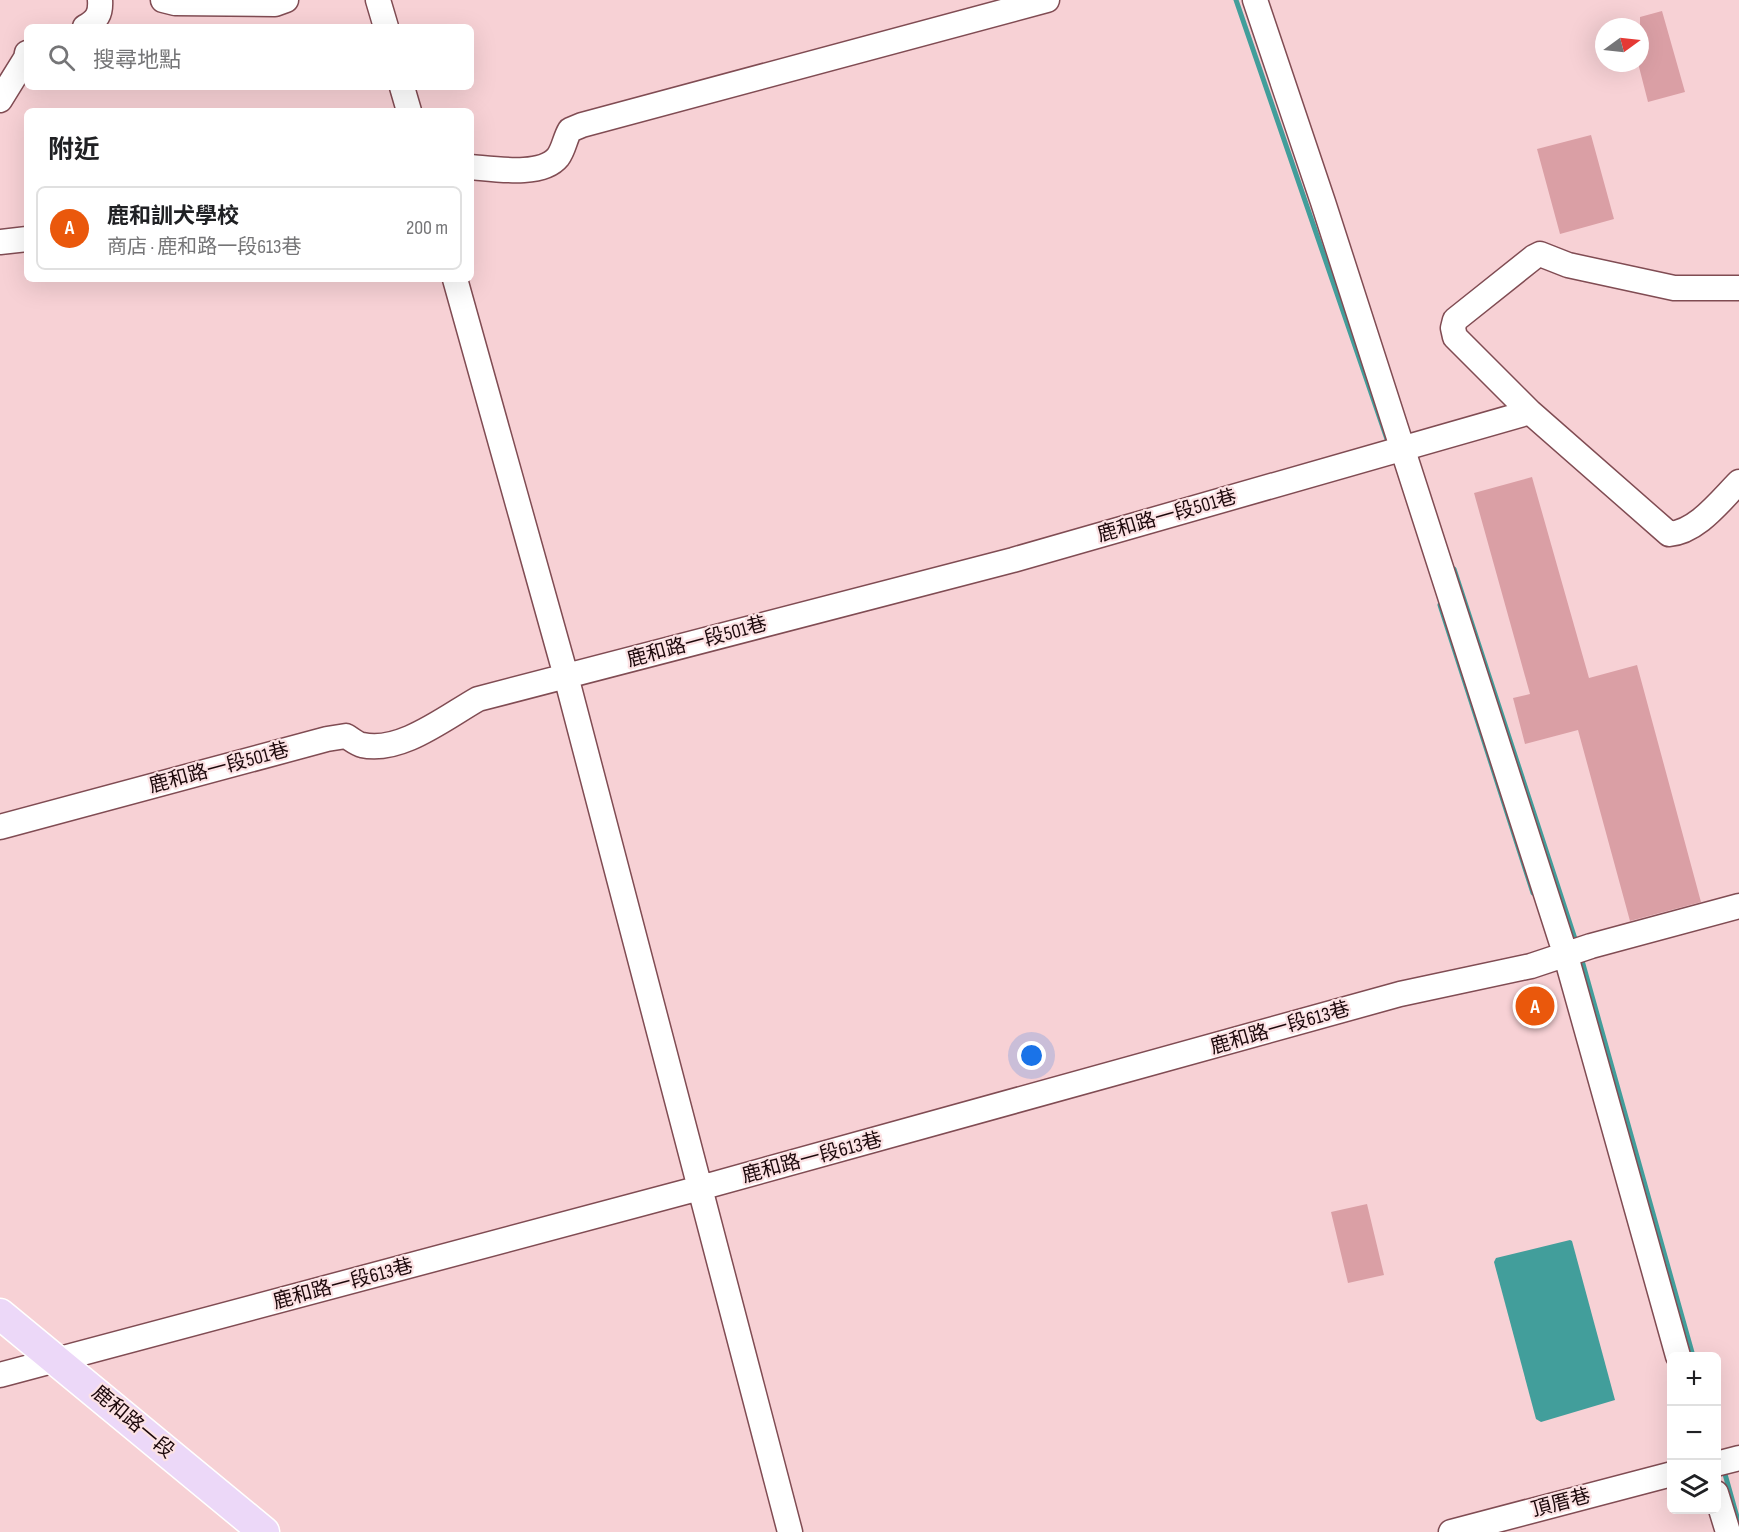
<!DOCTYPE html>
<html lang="zh-TW">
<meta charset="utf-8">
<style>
body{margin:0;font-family:"Sofia Sans Condensed","Noto Sans TC",sans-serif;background:#f6f6f6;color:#202124}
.controls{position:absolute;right:18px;bottom:18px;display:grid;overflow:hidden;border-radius:9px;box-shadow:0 6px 24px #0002}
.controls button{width:54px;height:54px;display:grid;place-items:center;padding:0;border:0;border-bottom:2px solid #e0e0e0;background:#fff;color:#202124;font:30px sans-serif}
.compass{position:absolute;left:1595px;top:18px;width:54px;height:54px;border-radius:50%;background:#fff;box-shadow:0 6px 24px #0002;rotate:75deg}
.you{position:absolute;left:1032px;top:1056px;width:21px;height:21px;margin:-15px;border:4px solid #fff;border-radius:50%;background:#1a73e8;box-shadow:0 0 0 9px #1a73e833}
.badge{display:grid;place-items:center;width:39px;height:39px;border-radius:50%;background:#ea580c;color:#fff;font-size:20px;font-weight:700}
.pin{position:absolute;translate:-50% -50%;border:3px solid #fff;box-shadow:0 2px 6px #0006}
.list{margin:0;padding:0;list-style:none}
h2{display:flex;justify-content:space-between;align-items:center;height:78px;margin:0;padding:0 24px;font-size:26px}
h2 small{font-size:20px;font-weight:400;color:#757577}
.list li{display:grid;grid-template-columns:39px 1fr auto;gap:18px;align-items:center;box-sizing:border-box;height:84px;margin:0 12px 12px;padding:0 12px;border:2px solid #e0e0e0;border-radius:9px}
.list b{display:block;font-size:22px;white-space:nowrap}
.list p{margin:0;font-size:20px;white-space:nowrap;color:#757577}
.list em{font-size:20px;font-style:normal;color:#757577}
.icon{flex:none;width:33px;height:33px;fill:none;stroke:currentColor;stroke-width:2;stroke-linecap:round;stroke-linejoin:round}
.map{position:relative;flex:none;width:1739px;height:1532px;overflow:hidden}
.search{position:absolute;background:#fff;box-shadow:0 6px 24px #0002;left:24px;top:24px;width:450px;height:66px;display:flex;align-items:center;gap:15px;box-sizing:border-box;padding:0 21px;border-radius:9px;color:#757577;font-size:22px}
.panel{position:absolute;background:#fff;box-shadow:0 6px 24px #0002;left:24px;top:108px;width:450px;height:174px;border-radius:9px}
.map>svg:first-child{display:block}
</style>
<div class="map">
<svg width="1739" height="1532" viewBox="0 0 1739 1532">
<rect width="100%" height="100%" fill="#f7d1d5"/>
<path fill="#429e9b" d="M1570,1240L1572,1241L1615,1400L1541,1422L1536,1419L1494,1262L1496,1258Z"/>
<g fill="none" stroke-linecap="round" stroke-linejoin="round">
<path stroke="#429e9b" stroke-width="5" d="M1236,0L1388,442
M1454,569L1577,945
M1440,605L1533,893
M1581,957L1693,1356
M1716,1442L1720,1456
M1723,1467L1739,1524"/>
</g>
<path fill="#da9fa5" d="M1662,11L1685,92L1648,102L1638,63H1640V17Z
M1591,135L1614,219L1560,234L1537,149Z
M1532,477L1589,678L1637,665L1701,902L1630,921L1578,730L1525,744L1513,698L1530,694L1474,493Z
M1367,1204L1384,1275L1348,1283L1331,1212Z"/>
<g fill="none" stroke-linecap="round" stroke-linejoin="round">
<g stroke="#804c53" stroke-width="27">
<path id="minor" d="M163,0L175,3L275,4L286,0
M378,0L386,27
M1255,0L1323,202L1566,956L1678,1356
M85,27C97,20 101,14 100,0
M402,87L409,111
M0,100L26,58L27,53
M471,167C495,169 542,177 558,157C564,149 565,138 570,130L582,125L1047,0
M0,242L27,239
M455,279L566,676L790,1532
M1530,412L1455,337L1453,328L1455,320L1534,257L1540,254L1568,265L1674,288H1739
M0,827L327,739L346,736C351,739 357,744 362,745C400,754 446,717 478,699L1013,560L1530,412L1669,534C1697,532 1720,501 1739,482
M0,1375L700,1188L1400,994L1531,966L1591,946L1739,906
M1716,1464L1739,1458
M1716,1493L1728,1532
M1451,1532L1672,1474"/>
</g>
<g stroke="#fff" stroke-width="33">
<path id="major" d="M0,1314L264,1532"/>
</g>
<use href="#minor" stroke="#fff" stroke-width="24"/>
<use href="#major" stroke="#ecd8f8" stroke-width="30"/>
</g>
<g text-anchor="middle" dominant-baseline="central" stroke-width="4.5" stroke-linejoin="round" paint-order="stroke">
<g font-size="20" fill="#1c080b" stroke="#fce2e4">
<text transform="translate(1167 516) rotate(-16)">鹿和路一段501巷</text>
<text transform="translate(697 642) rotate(-15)">鹿和路一段501巷</text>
<text transform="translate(219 768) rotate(-15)">鹿和路一段501巷</text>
<text transform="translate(1280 1028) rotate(-16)">鹿和路一段613巷</text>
<text transform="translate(812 1158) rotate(-15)">鹿和路一段613巷</text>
<text transform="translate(343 1284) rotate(-15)">鹿和路一段613巷</text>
<text transform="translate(133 1422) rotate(40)">鹿和路一段</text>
<text transform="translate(1561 1503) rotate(-15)">頂厝巷</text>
</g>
</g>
</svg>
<div class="controls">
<button>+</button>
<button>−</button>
<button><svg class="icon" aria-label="layers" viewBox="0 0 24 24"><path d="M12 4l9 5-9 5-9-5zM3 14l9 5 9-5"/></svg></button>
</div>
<svg class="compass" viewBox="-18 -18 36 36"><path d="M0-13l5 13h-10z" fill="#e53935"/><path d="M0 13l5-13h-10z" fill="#757577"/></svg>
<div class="you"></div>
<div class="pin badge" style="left:1535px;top:1006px">A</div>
<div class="search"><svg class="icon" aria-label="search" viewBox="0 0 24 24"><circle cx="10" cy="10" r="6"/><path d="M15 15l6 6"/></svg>搜尋地點</div>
<section class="panel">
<h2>附近<small></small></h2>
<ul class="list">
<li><span class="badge">A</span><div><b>鹿和訓犬學校</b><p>商店 · 鹿和路一段613巷</p></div><em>200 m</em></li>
</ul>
</section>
</div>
